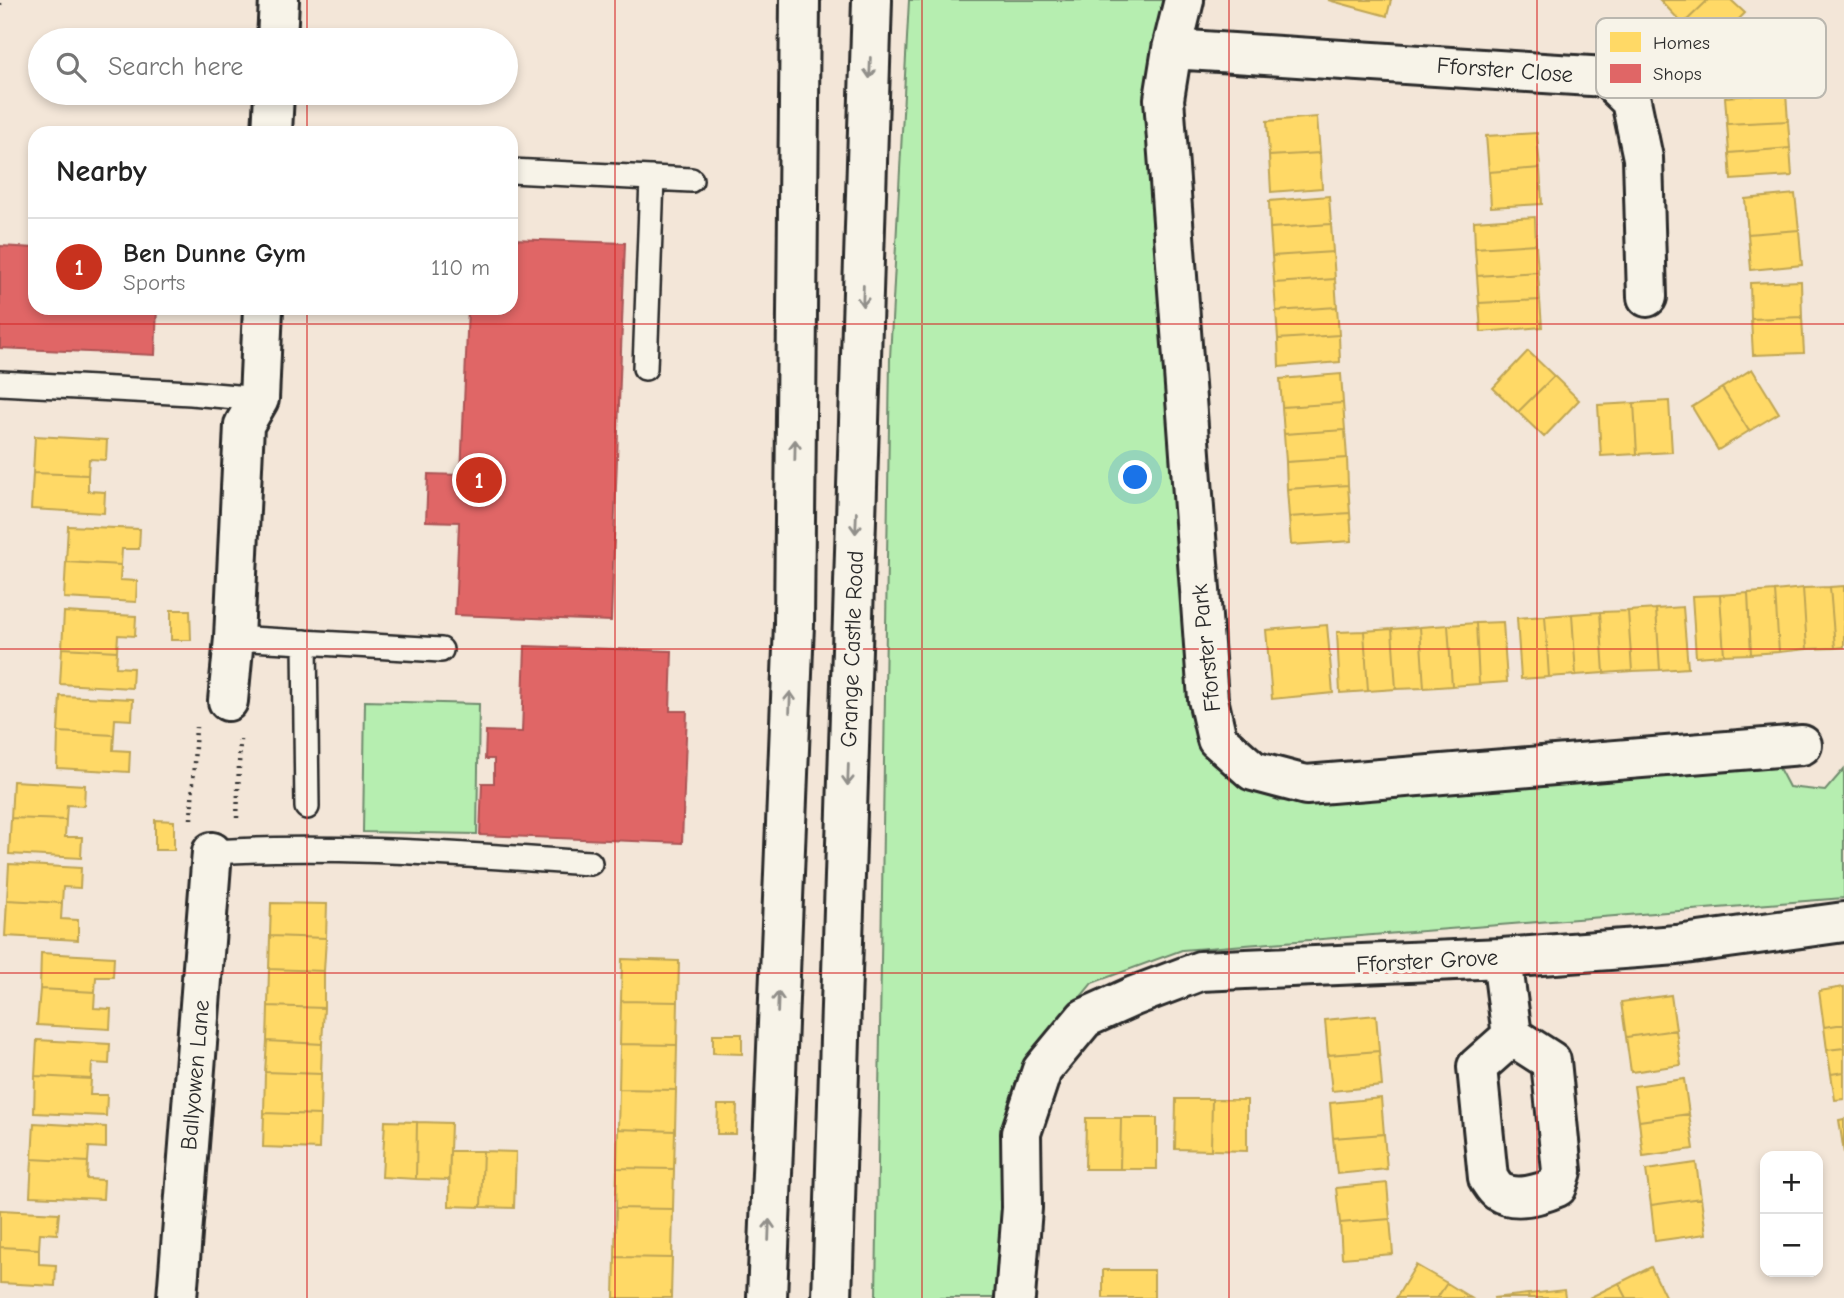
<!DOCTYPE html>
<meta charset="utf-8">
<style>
body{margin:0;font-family:"Comic Neue",sans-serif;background:#f6f6f6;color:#222}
.controls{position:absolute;right:21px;bottom:21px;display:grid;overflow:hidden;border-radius:14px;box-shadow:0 4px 10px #0003}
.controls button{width:63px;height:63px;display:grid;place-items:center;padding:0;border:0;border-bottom:2px solid #e0e0e0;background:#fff;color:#222;font:35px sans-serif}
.you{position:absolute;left:1136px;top:478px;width:24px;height:24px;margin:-18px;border:5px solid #fff;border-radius:50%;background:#1a73e8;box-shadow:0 0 0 10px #1a73e833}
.badge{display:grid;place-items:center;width:46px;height:46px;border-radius:50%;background:#c8321e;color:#fff;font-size:23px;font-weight:700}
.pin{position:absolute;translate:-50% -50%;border:4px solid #fff;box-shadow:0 2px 7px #0006}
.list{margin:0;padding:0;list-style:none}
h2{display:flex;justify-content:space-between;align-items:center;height:91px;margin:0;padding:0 28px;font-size:30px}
h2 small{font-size:23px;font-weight:400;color:#767676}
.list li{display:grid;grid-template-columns:46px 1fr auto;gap:21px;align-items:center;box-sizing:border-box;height:98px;padding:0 28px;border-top:2px solid #e0e0e0}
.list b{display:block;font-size:26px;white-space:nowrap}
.list p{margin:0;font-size:23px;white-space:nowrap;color:#767676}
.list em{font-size:23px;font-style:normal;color:#767676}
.icon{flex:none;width:38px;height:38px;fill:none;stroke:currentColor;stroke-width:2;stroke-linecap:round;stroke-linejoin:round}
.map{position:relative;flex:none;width:1844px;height:1298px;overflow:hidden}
.search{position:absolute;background:#fff;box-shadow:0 4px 10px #0003;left:28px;top:28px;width:490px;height:77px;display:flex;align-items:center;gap:18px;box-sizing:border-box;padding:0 24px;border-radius:38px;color:#767676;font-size:26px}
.panel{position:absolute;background:#fff;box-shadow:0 4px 10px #0003;left:28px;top:126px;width:490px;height:189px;border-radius:21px}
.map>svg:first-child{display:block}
</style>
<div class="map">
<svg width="1844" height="1298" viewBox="0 0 1844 1298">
<rect width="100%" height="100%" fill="#f3e6d8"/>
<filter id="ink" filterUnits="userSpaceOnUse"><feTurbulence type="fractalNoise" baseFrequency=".0143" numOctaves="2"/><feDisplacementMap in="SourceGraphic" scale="14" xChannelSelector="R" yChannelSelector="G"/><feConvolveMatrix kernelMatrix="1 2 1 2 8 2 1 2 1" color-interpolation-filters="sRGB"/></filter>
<g filter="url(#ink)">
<path fill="#b6eeb0" stroke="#708c6e" stroke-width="2" d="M909,0H1164L1151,78L1203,749L1232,781L1280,801L1747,766L1779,768L1789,787L1825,791L1844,769V898L1182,950L1092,983L1033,1055L1001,1298H876L890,358Z
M365,701L479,704L477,834L363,832Z"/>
<path fill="#ffd966" stroke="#bfa554" stroke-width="2" d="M1328,0H1391L1387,16Z
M1660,0H1708L1683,24Z
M1708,0H1731L1745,13L1709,49L1683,24Z
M1786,93L1788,121L1727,124L1725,97Z
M1317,117L1320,153L1269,156L1267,121Z
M1788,121L1790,148L1729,153L1727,124Z
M1537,133L1540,168L1489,172L1486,136Z
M1790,148L1792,176L1731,180L1729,153Z
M1320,153L1322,188L1271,192L1269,156Z
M1540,168L1542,204L1491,207L1489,172Z
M1795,194L1799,230L1748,234L1745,199Z
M1329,196L1331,224L1270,228L1269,201Z
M1535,217L1536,244L1475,248L1474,221Z
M1331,224L1333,252L1272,256L1270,228Z
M1799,230L1802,265L1751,270L1748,234Z
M1536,244L1538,272L1477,276L1475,248Z
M1333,252L1335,279L1274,283L1272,256Z
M1538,272L1540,300L1479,303L1477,276Z
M1335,279L1337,307L1276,311L1274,283Z
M1801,281L1802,317L1751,319L1750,283Z
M1540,300L1542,327L1481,332L1479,303Z
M1337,307L1339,335L1278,339L1276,311Z
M1802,317L1804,353L1753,355L1751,319Z
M1339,335L1340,362L1279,367L1278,339Z
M1528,351L1554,376L1518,412L1493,388Z
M1752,369L1779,413L1749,431L1722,388Z
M1341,374L1343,403L1282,407L1280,379Z
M1554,376L1579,400L1544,437L1518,412Z
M1722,388L1749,431L1718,450L1692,407Z
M1669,401L1672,452L1637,454L1634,403Z
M1343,403L1345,430L1284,434L1282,407Z
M1634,403L1637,454L1601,456L1598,405Z
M1345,430L1347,458L1286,462L1284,434Z
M35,436L107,440L106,460L89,459L88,475L33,473Z
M1347,458L1348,485L1287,489L1286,462Z
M33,473L88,475V491L105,492L104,513L31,509Z
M1348,485L1350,513L1289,517L1287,489Z
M1350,513L1352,541L1291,545L1289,517Z
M68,526L140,529L139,549H122L121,565L66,562Z
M66,562L121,565L120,580L137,581L136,602L64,598Z
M1844,586V647L1835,648L1830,587Z
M1830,587L1835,648L1807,649L1803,588Z
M1803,588L1807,649L1779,652L1775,591Z
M1775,591L1779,652L1751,654L1748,593Z
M1748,593L1751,654L1724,655L1720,595Z
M1720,595L1724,655L1696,657L1692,596Z
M1683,607L1688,668L1660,670L1656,609Z
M1656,609L1660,670L1632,671L1628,611Z
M171,610H190L191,640H171Z
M1628,611L1632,671L1604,673L1600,612Z
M64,612L136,616L135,636L118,635L117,651L62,648Z
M1600,612L1604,673L1576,675L1572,614Z
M1572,614L1576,675L1549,677L1545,616Z
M1545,616L1549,677L1521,679L1517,618Z
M1503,622L1507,682L1479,684L1476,623Z
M1476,623L1479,684L1452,686L1448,625Z
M1327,625L1333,693L1272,699L1266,630Z
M1448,625L1452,686L1424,688L1420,627Z
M1420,627L1424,688L1396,689L1392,629Z
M1392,629L1396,689L1368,691L1364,631Z
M1364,631L1368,691L1340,693L1337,632Z
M62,648L117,651L116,667L133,668L132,688L60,684Z
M60,696L133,699L132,720L115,719L114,735L58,732Z
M58,732L114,735L113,750L130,751L129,772L57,768Z
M13,781L85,785L84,806L67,805L66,820L11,818Z
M11,818L66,820L65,837H82L81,858L9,854Z
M155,820L174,821V850H155Z
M9,864L81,868L80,888L63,887L62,903L7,900Z
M7,900L62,903L61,919L78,920V940L5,936Z
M271,903L327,904L326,938L270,936Z
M270,936L326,938L324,971L269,969Z
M41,953L114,957L113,977H96L95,992L40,989Z
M622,959L679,961L678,1002L621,1001Z
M269,969L324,971V1008L268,1006Z
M1844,987V1024L1824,1027L1819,991Z
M40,989L95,992L94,1008L111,1009L110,1029L37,1025Z
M1671,995L1676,1030L1626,1037L1621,1002Z
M621,1001L678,1002L677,1045L620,1044Z
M268,1006L324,1008L322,1044L267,1041Z
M1376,1015L1379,1051L1328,1055L1325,1020Z
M1844,1024V1048L1827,1050L1824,1027Z
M1676,1030L1681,1065L1631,1072L1626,1037Z
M713,1034H742V1054L713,1053Z
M37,1040L110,1044L109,1064L92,1063L91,1079L35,1076Z
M267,1041L322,1044L321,1074L265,1072Z
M620,1044L677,1045L676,1090L619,1089Z
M1844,1048V1072L1831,1074L1827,1050Z
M1379,1051L1382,1086L1332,1091L1328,1055Z
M265,1072L321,1074L320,1115L264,1113Z
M1844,1072V1099L1835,1100L1831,1074Z
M35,1076L91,1079L90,1095H107L106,1116L34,1113Z
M1684,1079L1689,1114L1639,1121L1634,1086Z
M619,1089L676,1090L675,1131L618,1129Z
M1381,1098L1384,1134L1333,1138L1330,1103Z
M1176,1099H1212L1211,1150L1175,1149Z
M1212,1099L1247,1100V1151L1211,1150Z
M718,1105H737L736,1134H717Z
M264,1113L320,1115L319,1149L263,1147Z
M1689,1114L1694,1149L1643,1156L1639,1121Z
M1086,1118H1121L1120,1169H1085Z
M1121,1118H1157V1169H1120Z
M1844,1119V1153L1839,1120Z
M385,1121L417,1122L416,1179L382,1177Z
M417,1122L451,1123L449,1180L416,1179Z
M34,1123L106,1127V1148L89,1147L88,1162L32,1159Z
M618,1129L675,1131L674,1169L617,1168Z
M1384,1134L1387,1169L1337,1174L1333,1138Z
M450,1151H483L481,1207L449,1206Z
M483,1151L516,1152L514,1208L481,1207Z
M32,1159L88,1162L87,1179L104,1180L103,1199L30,1196Z
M1696,1163L1701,1198L1651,1205L1646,1170Z
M617,1168L674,1169L673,1209L616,1208Z
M1387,1183L1390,1219L1340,1223L1336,1188Z
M1701,1198L1706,1234L1655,1241L1651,1205Z
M616,1208L673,1209L672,1258L615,1257Z
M0,1210L59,1213L57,1234L40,1233L39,1249L0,1247Z
M1390,1219L1393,1254L1342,1258L1340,1223Z
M0,1247L39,1249V1264L56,1265L55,1286L0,1283Z
M615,1257L672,1258L671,1298H614Z
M1416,1265L1447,1283L1437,1298H1396Z
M1651,1267L1666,1298H1627L1619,1283Z
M1103,1270H1154V1298H1103Z
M1447,1283L1471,1298H1437Z
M1619,1283L1627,1298H1589Z
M1564,1290L1565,1298H1529L1528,1294Z
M1528,1294L1529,1298H1493Z"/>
<path fill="#e06666" stroke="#aa5454" stroke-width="2" d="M40,131L87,133H40Z
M511,239L625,243L611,621L455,615L459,522L426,521L428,474L461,475L468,308H511Z
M0,246L35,248V308H157L155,355L0,348Z
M525,646L672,651L670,711H687L682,843L480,835L482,783H494V759H485L486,731L522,732Z"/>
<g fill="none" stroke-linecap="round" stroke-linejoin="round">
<g stroke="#2b2b2b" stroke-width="28">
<path id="lane" d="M511,171L691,180
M645,368L652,179
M0,383L191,393L259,399
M234,638L441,650
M305,642L307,807
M212,852C338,844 465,855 590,863"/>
</g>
<g stroke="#2b2b2b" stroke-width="44">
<path id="street" d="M1184,0L1172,49L1164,99L1208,699L1217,739L1253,771L1306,785L1802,745
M277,40L279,0
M1172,49L1606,77L1631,101L1643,158L1647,297
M272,133L274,93
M228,701L234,638L244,425L259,399L263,308
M1502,958L1512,1036
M1512,1036L1551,1061L1562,1171L1557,1187C1541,1194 1515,1202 1498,1191C1494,1188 1491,1182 1488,1178L1477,1067Z
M177,1298L212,852
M1015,1298L1022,1208L1021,1133L1042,1070L1085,1018L1134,996L1200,971L1502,958L1677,945L1844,922"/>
</g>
<g stroke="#2b2b2b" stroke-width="44">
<path id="secondary" d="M767,1298L794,624L800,0
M832,1298L872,0"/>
</g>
<path stroke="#2b2b2b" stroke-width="4.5" stroke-dasharray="2 5" stroke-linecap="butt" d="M0,5V0
M237,818L240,740
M191,819L196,727"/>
<use href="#lane" stroke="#f7f3e8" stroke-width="23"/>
<use href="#street" stroke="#f7f3e8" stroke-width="38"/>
<use href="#secondary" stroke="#f7f3e8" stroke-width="38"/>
</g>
<defs><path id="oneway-shaft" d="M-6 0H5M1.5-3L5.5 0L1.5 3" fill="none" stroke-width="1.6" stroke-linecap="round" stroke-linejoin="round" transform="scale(1.75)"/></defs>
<g stroke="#918f8a">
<use href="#oneway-shaft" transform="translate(870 68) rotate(92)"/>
<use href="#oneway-shaft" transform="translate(863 296) rotate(92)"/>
<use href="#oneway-shaft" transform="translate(795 450) rotate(-89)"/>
<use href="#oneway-shaft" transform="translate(856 523) rotate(92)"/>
<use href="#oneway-shaft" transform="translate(790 702) rotate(-88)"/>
<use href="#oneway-shaft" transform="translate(848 775) rotate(92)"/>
<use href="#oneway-shaft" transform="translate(778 1002) rotate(-88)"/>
<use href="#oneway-shaft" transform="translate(769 1230) rotate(-88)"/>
</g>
</g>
<path fill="none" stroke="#d62828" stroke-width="2" stroke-opacity="0.55" d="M307,0V40M615,0V1298M922,0V1298M1229,0V1298M1537,0V1298M307,93V133M307,308V1298M0,324H1844M0,649H1844M0,973H1844"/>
<g text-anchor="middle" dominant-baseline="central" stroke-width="7" stroke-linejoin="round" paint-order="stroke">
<g font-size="23" fill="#2b2b2b" stroke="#f7f3e8">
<text transform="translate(1505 70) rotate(4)">Fforster Close</text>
<text transform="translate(1206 648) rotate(-96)">Fforster Park</text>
<text transform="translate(852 649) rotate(-88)">Grange Castle Road</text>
<text transform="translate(1427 961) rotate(-3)">Fforster Grove</text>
<text transform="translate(195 1075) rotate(-85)">Ballyowen Lane</text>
</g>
</g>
<rect x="1596" y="18" width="230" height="80" rx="10" fill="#f7f3e8" stroke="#bab7af" stroke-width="2"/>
<rect x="1610" y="32" width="31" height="20" fill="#ffd966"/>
<rect x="1610" y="64" width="31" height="19" fill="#e06666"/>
<g font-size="19" fill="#2b2b2b">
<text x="1653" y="49">Homes</text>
<text x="1653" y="80">Shops</text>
</g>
</svg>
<div class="controls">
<button>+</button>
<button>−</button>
</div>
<div class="you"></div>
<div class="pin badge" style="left:479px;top:480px">1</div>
<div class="search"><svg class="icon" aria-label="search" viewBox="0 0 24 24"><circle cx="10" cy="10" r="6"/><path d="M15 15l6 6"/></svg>Search here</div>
<section class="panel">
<h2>Nearby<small></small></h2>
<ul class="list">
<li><span class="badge">1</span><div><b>Ben Dunne Gym</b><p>Sports</p></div><em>110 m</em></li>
</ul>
</section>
</div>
